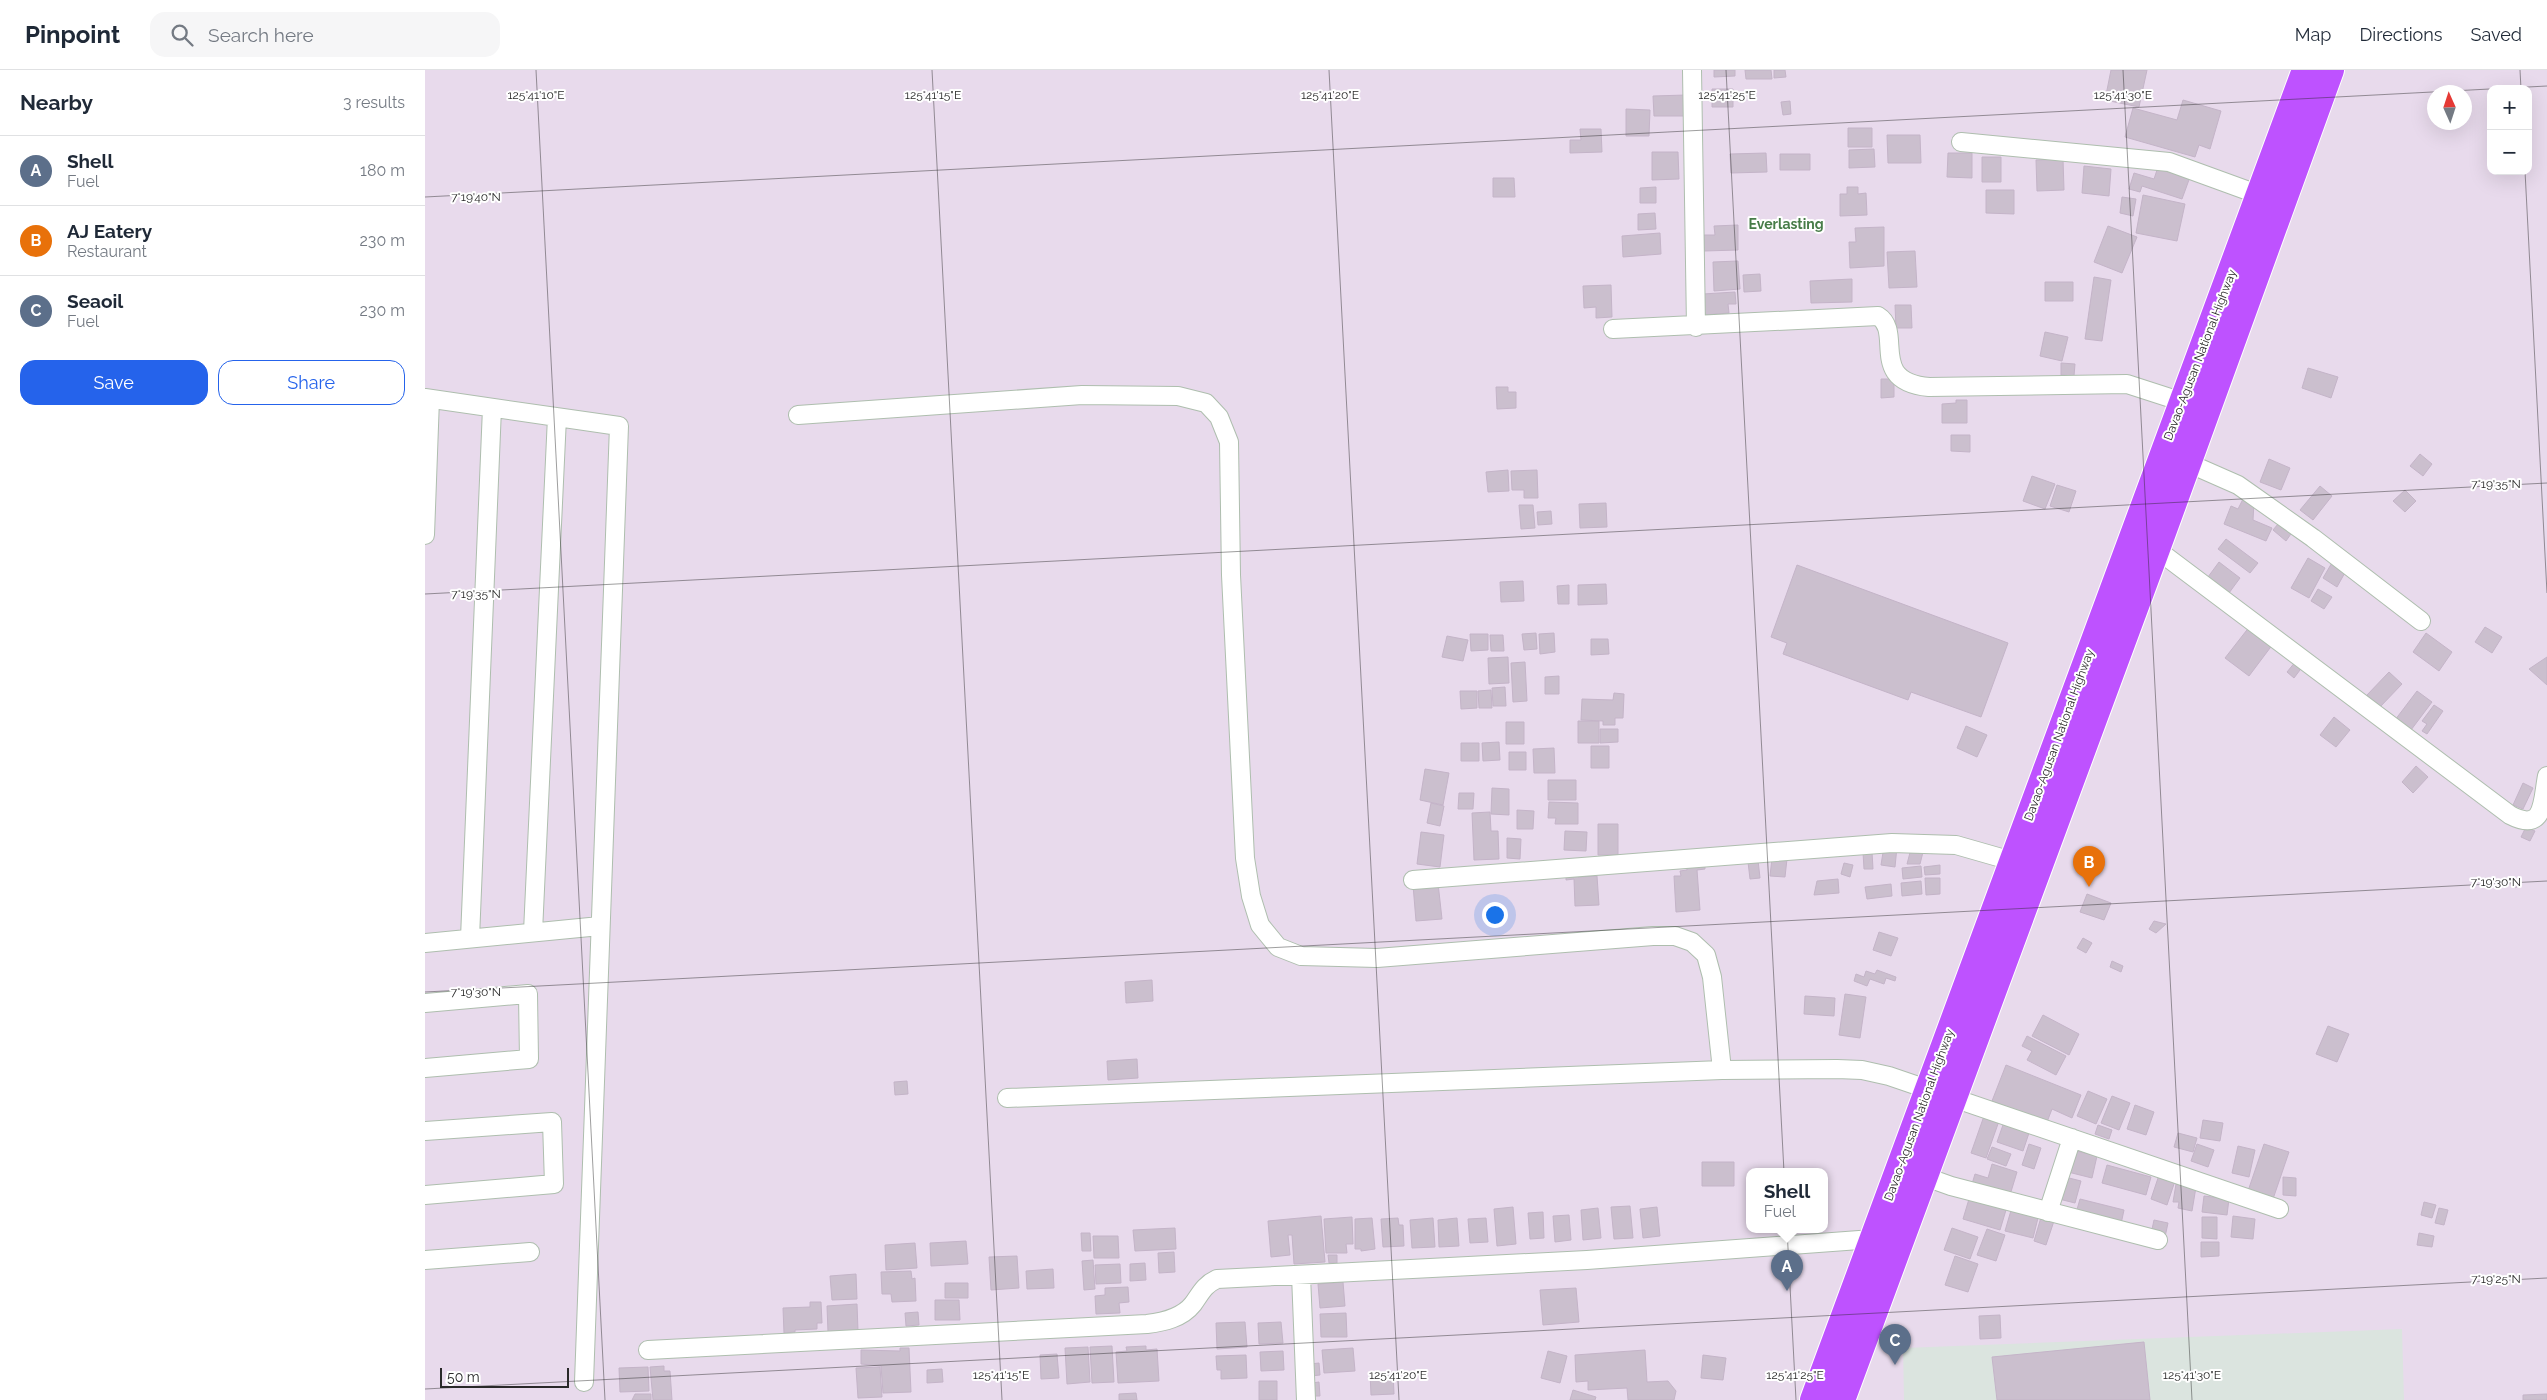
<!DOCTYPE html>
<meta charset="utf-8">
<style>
body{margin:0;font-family:Raleway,sans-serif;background:#f6f6f7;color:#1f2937}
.controls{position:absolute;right:15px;top:15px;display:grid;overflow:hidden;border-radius:10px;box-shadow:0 5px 20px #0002}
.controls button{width:45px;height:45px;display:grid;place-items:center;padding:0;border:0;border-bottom:1px solid #e0e1e3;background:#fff;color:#1f2937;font:25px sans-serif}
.compass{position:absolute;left:2002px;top:15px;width:45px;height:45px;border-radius:50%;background:#fff;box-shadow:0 5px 20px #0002;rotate:357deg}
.scale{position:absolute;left:15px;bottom:12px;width:129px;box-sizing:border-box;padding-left:5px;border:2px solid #292929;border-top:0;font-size:14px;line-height:18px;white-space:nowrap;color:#292929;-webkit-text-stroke:4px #fff;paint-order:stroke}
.you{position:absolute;left:1069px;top:844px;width:18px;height:18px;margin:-12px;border:4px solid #fff;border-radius:50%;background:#1a73e8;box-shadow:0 0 0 8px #1a73e833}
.badge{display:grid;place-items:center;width:32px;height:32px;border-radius:50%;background:#2563eb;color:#fff;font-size:16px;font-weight:700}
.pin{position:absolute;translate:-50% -41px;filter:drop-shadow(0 1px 2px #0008)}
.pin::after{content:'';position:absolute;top:26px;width:18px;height:15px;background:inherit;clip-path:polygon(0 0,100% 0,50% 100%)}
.popup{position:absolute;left:1321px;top:1098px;width:82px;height:65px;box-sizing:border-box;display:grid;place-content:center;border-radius:10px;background:#fff;filter:drop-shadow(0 1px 4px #0005);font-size:16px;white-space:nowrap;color:#747a83}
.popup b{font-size:19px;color:#1f2937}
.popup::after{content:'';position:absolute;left:50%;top:100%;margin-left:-10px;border:10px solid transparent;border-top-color:#fff}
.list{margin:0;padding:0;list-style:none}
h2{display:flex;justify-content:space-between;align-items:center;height:65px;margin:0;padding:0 20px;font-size:21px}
h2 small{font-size:16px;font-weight:400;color:#747a83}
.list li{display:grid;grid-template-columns:32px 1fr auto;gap:15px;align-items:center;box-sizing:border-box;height:70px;padding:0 20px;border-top:1px solid #e0e1e3}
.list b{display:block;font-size:19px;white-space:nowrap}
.list p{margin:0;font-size:16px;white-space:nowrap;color:#747a83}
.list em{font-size:16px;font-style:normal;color:#747a83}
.actions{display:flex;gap:10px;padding:15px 20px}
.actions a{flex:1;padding:11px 0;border:1px solid #2563eb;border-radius:15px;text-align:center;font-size:18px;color:#2563eb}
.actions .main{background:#2563eb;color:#fff}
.icon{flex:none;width:28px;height:28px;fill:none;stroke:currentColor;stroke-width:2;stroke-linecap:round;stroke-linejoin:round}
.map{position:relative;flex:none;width:2122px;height:1330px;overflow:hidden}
header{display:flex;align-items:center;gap:30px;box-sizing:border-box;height:70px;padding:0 25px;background:#fff;border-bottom:1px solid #e0e1e3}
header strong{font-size:24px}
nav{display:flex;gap:28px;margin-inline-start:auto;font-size:18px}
.search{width:350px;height:45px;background:#f6f6f7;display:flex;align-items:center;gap:12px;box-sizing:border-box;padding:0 18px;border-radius:15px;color:#747a83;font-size:19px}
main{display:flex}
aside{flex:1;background:#fff}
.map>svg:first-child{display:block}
</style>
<header>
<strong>Pinpoint</strong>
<div class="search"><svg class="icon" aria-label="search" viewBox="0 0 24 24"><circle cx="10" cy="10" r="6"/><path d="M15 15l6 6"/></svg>Search here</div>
<nav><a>Map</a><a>Directions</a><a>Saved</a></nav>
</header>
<main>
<aside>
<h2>Nearby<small>3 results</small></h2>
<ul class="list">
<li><span class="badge" style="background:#5c6f8a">A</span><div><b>Shell</b><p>Fuel</p></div><em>180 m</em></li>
<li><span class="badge" style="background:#e8710a">B</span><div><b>AJ Eatery</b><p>Restaurant</p></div><em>230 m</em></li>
<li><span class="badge" style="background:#5c6f8a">C</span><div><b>Seaoil</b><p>Fuel</p></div><em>230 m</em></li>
</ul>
<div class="actions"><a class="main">Save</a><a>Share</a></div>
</aside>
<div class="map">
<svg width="2122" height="1330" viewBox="0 0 2122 1330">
<rect width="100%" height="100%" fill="#e8daec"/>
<path fill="#dbe4df" d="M1977,1259L1979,1330H1479L1478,1278Z"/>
<path fill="#cbbfce" stroke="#c4b4c8" d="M1289,0H1310V6L1289,7Z
M1320,0H1346L1347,9H1321Z
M1349,0H1360L1361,7L1349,8Z
M1686,0H1722L1714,37L1680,30Z
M1287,19H1308V37H1287Z
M1261,25V46H1229L1228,26Z
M1758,30L1796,41L1785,79L1774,75L1770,87L1700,67L1708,38L1752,50Z
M1365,31L1366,44L1358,45L1356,32Z
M1201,39L1225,40L1224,66H1201Z
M1423,58H1447V77H1423Z
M1155,59H1176L1177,82L1145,83V70H1156Z
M1462,65H1495L1496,93H1463Z
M1449,79L1450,97L1424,98V80Z
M1227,82H1253L1254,109L1227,110Z
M1341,83L1342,102L1306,103L1305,84Z
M1523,83H1547V108L1522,107Z
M1355,84H1385V100H1355Z
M1557,87H1576V112H1557Z
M1638,89L1639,120L1612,121L1611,90Z
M1659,96L1686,99L1684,126L1657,123Z
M1733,97L1765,107L1757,129L1717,116L1715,122L1704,119L1709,103L1729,109Z
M1068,108H1089L1090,127H1068Z
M1231,117V133H1215V118Z
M1422,117H1433V124L1441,123L1442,145L1415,146V124H1422Z
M1561,120H1589V144L1561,143Z
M1718,125L1760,134L1752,171L1711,163Z
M1697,127L1711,129L1708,146L1695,143Z
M1230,143L1231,159L1213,160V144Z
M1313,155V180L1279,181V165H1290L1289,156Z
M1683,156L1712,167L1697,203L1669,192Z
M1459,157V196L1425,198L1424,172H1431L1430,158Z
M1235,163L1236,184L1198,187L1197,166Z
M1490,181L1492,217L1464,218L1462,182Z
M1313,191L1315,219L1289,221L1288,192Z
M1335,204L1336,221L1319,222L1318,205Z
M1669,207L1686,210L1677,271L1660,269Z
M1427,209V232L1386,233L1385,211Z
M1620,212H1648V231H1620Z
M1186,215L1187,247L1171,248V237L1159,238L1158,216Z
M1310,222L1311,234H1303L1304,243L1280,245L1278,224Z
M1470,235H1486L1487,258H1471Z
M1620,262L1643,267L1637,291L1615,286Z
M1636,293L1650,294L1649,306L1636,305Z
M1883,298L1913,307L1906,328L1877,318Z
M1456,309H1469V327L1456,328Z
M1071,317H1083V322H1091V338L1072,339Z
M1531,330H1542V353H1517V334L1531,333Z
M1526,365H1545V382L1526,381Z
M1995,384L2007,394L1998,406L1985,396Z
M1844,389L1865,398L1856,420L1835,412Z
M1083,400L1084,421L1063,422L1061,402Z
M1112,400L1113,428H1099V420H1087L1086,401Z
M1607,406L1630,414L1620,439L1598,431Z
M1632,415L1651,421L1644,442L1625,436Z
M1895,416L1907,426L1888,450L1875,440Z
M1980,420L1991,431L1980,442L1968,431Z
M1818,429L1829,433L1828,450L1847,458L1841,471L1799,454L1806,436L1813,439Z
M1181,433L1182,457L1155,458L1154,434Z
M1094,435H1108L1110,458L1096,459Z
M1126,441L1127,454L1113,455L1112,442Z
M1858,448L1870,458L1861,471L1848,460Z
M1801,469L1833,493L1825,503L1793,479Z
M1883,488L1900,498L1884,528L1866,518Z
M1908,491L1922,499L1912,517L1898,508Z
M1794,492L1815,508L1804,523L1783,507Z
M1372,495L1583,573L1556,647L1486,622L1483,630L1358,584L1362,573L1346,567Z
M1098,511L1099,531L1076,532L1075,512Z
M1181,514L1182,534L1153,535V515Z
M1144,515V534H1133L1132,516Z
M1893,519L1907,527L1899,539L1886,531Z
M1825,556L1848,574L1824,606L1800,588Z
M2060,557L2077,567L2067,583L2050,572Z
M1111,563L1112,579L1099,580L1097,564Z
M1129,563L1130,582L1115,584L1114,564Z
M2001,563L2027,582L2014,601L1988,582Z
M1045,564H1063V580L1046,581Z
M1065,565H1078L1079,581H1066Z
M1022,566L1043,570L1038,591L1017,587Z
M1166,569H1183L1184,584L1166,585Z
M1083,587L1084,613L1064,614L1063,588Z
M2122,587V615L2104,599Z
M1871,591L1878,596L1869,608L1862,602Z
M1100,592L1102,631L1088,632L1086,593Z
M1964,602L1977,614L1955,637L1942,625Z
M1134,606V624H1120V607Z
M1080,617L1081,636H1068L1067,618Z
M1066,620L1067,638H1054L1053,621Z
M1035,621H1052V638L1036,639Z
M1992,621L2007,632L1986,660L1967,654Z
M1189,623L1199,624L1198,648H1190V655H1178V651L1156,650L1157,629L1188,630Z
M2009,635L2018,641L2002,664L1997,661L2002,654L1997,651Z
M1909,647L1925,660L1911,677L1895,665Z
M1153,651H1174V673H1153Z
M1081,652H1099V674H1081Z
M1541,656L1562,665L1552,687L1532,678Z
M1175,659H1193V672L1175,673Z
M1074,672L1075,690L1058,691L1057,673Z
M1036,673H1054V691H1036Z
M1166,676H1184V698H1166Z
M1129,678L1130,703H1109L1108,679Z
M1084,682H1101V700H1084Z
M1991,696L2003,707L1988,723L1977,712Z
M1000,699L1024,703L1018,735L995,730Z
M1123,710H1151V730H1123Z
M2098,713L2108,718L2098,739L2088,735Z
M1067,718L1084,719V745L1066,744Z
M1034,723H1049L1048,739H1033Z
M1124,732L1153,733V754H1130L1131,748H1123Z
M1006,733L1019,736L1015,756L1002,753Z
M1092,740L1109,741L1108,759H1092Z
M1065,742L1066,761H1073L1074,789L1049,790L1047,743Z
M1173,754H1193V785H1173Z
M2101,757L2110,761L2105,771L2096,767Z
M1140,761L1162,762L1161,781L1139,780Z
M996,762L1019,765L1015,797L992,794Z
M1082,768L1096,769L1095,789L1082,788Z
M1487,775L1499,778L1495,794H1482Z
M1459,776L1472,777L1470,797L1456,795Z
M1438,782H1447L1448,799H1439Z
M1347,788L1362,789L1360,807L1345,806Z
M1280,789V799L1272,800L1275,840L1251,842L1249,806H1256L1255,801L1262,800V790Z
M1333,790L1335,808L1325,809L1323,792Z
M1419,793L1428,795L1425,807L1416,804Z
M1515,795V804L1500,805L1499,797Z
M1496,796L1497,807L1478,809L1477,798Z
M1152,800L1153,807L1172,806L1174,835L1150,836L1149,809L1141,810V801Z
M1500,808H1515V824L1501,825Z
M2086,808L2094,813L2091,818L2082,813Z
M1413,809L1414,823L1389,825L1392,811Z
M1496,811L1497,824L1477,826L1476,813Z
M1013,813L1017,849L991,851L988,815Z
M1466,814L1467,826L1442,829L1440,817Z
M1662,824L1686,833L1679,850L1655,842Z
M1729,851L1741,854L1731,863L1724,859Z
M1454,862L1473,868L1466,886L1448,880Z
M1658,868L1667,873L1661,883L1652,878Z
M1687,891L1698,896L1696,902L1685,897Z
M1452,900L1471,907L1470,911L1461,908L1459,914L1445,909L1442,916L1429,911L1431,904L1439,907L1441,901L1450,904Z
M727,910L728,931L701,933L700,912Z
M1420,924L1441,927L1435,968L1414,965Z
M1380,926L1410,928L1409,946L1379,944Z
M1618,945L1654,964L1644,985L1607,966Z
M1903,956L1924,964L1912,992L1891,984Z
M1602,966L1641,986L1631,1005L1602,990L1607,981L1597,976Z
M712,989L713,1008L683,1010L682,991Z
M1581,995L1656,1025L1647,1048L1627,1039L1622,1052L1567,1031Z
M482,1011L483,1024L470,1025L469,1012Z
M1663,1021L1682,1029L1671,1054L1652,1046Z
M1687,1026L1705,1033L1694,1060L1676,1053Z
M1710,1035L1729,1042L1721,1065L1702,1059Z
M1559,1046L1574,1051L1561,1088L1546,1083Z
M1778,1050L1798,1053L1795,1071L1775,1068Z
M1579,1052L1605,1060L1598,1081L1572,1072Z
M1673,1055L1687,1060L1684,1069L1670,1064Z
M1753,1063L1772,1068L1768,1082L1749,1077Z
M1604,1074L1616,1078L1609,1099L1597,1095Z
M1772,1074L1789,1080L1783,1097L1766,1091Z
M1839,1074L1864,1082L1848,1129L1823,1121Z
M1813,1076L1830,1080L1824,1107L1807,1103Z
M1567,1077L1586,1084L1581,1096L1562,1089Z
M1648,1080L1672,1086L1667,1108L1643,1102Z
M1277,1092H1309V1116H1277Z
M1567,1094L1592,1102L1585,1125L1547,1114L1550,1104L1563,1108Z
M1682,1095L1726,1107L1721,1125L1677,1113Z
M1734,1105L1750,1111L1742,1135L1726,1129Z
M1640,1107L1656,1111L1650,1133L1634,1129Z
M1858,1107L1871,1108V1126L1858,1125Z
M1751,1114L1771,1117L1767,1141L1753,1138L1754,1132H1748Z
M1779,1126L1804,1129L1802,1145L1777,1142Z
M1544,1129L1581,1140L1575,1160L1538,1149Z
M1655,1129L1699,1140L1696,1154L1651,1143Z
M1999,1132L2011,1135L2007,1148L1996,1145Z
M1205,1136L1208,1168L1189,1169L1186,1137Z
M1088,1137L1091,1174L1072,1176L1069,1139Z
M1232,1137L1235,1166L1218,1168L1215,1139Z
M1587,1137L1614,1144L1608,1168L1580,1161Z
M1173,1138L1176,1168L1158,1170L1156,1140Z
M2014,1138L2023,1140L2019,1155L2010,1153Z
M1118,1142L1119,1168L1105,1169L1103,1143Z
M1617,1144L1630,1148L1621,1175L1609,1171Z
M1144,1145L1146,1170L1130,1172L1128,1146Z
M896,1146L900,1192L869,1194L867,1165H863L865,1185L846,1187L843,1151Z
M1808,1146L1830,1149L1828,1169L1806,1167Z
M927,1147L928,1174H921L922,1183H901L899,1149Z
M1777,1147H1792V1169L1777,1168Z
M947,1148L950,1179L936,1181V1179H930V1149Z
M973,1148L974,1155H978L979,1176L958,1177L956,1149Z
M1008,1148L1010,1177L987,1178L985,1150Z
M1032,1148L1034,1176L1014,1177L1013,1150Z
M1061,1148L1063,1172L1045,1173L1043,1149Z
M1729,1150L1743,1153L1740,1167L1726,1164Z
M750,1158L751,1179L710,1181L708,1160Z
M1527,1158L1553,1167L1545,1189L1519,1180Z
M1562,1159L1580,1165L1571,1191L1552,1185Z
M656,1163H665L666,1181H657Z
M1994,1163L2009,1166L2007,1177L1992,1175Z
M668,1166H693L694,1188H669Z
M541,1171L543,1194L506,1196L505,1173Z
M1776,1172H1794V1186L1776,1187Z
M490,1173L492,1198L461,1200L460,1175Z
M749,1182L750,1202L734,1203L733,1183Z
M903,1185H912V1193H904Z
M592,1186L594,1218L566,1220L564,1187Z
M1530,1186L1553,1194L1543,1222L1520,1215Z
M668,1190L670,1219L659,1220L657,1191Z
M720,1193L721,1210L705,1211V1194Z
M695,1194L696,1213L671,1214L670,1195Z
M628,1199L629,1218L602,1219L601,1201Z
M486,1201L487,1209L490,1208L491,1231L467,1232L466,1224H457L456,1202Z
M431,1204L432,1229L407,1230L405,1206Z
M918,1212L920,1236L895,1238L893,1214Z
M520,1213H543V1228H520Z
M703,1217L704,1232L694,1233L695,1243L671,1244L670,1226L680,1225V1218Z
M1151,1218L1154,1252L1118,1255L1115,1220Z
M510,1230H534L535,1250H510Z
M385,1232H396L397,1253H392V1259L370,1260V1262L359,1263L358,1238L385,1237Z
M432,1234L433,1261L403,1262L402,1236Z
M493,1242L494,1255L481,1256L480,1243Z
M921,1243L922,1267H896L895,1244Z
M1575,1245L1576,1268L1555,1269L1554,1246Z
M820,1252L822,1277L792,1279L791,1253Z
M856,1252L858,1273L834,1274L833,1253Z
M1719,1272L1725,1330H1572L1567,1287Z
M687,1276L689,1312L667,1313L665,1277Z
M721,1276V1280L732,1279L734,1311L693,1313L691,1282L702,1281L701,1277Z
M663,1277L665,1312L642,1314L640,1278Z
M475,1278H484L486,1322L458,1323L456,1296L436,1294V1280L475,1281Z
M928,1278L930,1301L899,1303L897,1280Z
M1220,1280L1222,1312L1243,1311L1251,1321L1249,1330H1203L1202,1318L1163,1320V1311L1151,1312L1150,1285Z
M858,1281L859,1300L836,1301L835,1282Z
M1123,1281L1142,1286L1135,1313L1116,1308Z
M632,1284L634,1308L616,1309L615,1285Z
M821,1285L822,1308L796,1309V1300H792L791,1286Z
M1278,1285L1301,1288L1298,1310L1276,1308Z
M894,1293L895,1305L886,1306L885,1294Z
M239,1296V1301H245L247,1330H228L225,1297Z
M223,1297L224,1321L195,1322L194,1298Z
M455,1297L457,1327L433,1328L431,1298Z
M517,1299L518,1312L502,1313V1300Z
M968,1302L969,1324L946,1325L945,1303Z
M834,1311H852V1330H834Z
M894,1312L895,1326H887V1313Z
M1148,1320L1171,1327L1170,1330H1145Z
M711,1323L712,1330H694V1324Z
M210,1324H226V1330H207Z
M2122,1324V1330H2098V1325Z"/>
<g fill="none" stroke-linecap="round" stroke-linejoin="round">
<g stroke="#aebeae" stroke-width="20">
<path id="street" d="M1267,0L1271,257
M1536,72L1744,92L1843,128
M1188,259L1453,246C1479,262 1442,311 1504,317L1702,314L1767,335
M0,328L194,356L159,1312
M373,345L657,325L753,326L781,333L794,347L804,372L806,505L820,788L826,826L835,855L853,877L876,886L952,888L1228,866H1250L1267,872L1281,885L1287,907L1297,1000
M1763,393L1813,415L1888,468L1996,551
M0,465L5,329
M1731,479L2085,745C2120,763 2117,732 2122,706
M988,810L1467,773L1531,775L1587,791
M108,862L132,347
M45,868L67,338
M0,873L175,856
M0,933L103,924L104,989L0,998
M582,1028L1297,1000L1412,999L1437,1000L1464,1006L1854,1139
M0,1061L127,1052L129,1114L0,1125
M1498,1106L1526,1116L1733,1170
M1623,1142L1647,1068
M0,1190L105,1182
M876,1205L881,1330
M223,1280L722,1254C739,1252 757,1248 768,1234C776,1223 779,1215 792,1209L1162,1190L1448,1169L1457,1172"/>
</g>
<g stroke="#fff" stroke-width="30">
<path id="highway" d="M1389,1330L1881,0
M1416,1330L1731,479L1905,0"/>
</g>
<use href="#street" stroke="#fff" stroke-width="18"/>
<use href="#highway" stroke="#be52ff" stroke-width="28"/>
</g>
<path fill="none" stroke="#292929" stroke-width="1" stroke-opacity="0.45" d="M111,0L180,1330M507,0L577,1330M904,0L974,1330M1301,0L1371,1330M1698,0L1767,1330M2095,0L2096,19M2100,101L2122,523M0,127L2122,16M0,524L2122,413M0,922L2122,811M0,1319L2122,1208"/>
<g text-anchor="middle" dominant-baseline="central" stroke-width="4" stroke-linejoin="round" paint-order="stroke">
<g font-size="12" fill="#292929" stroke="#fff">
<text transform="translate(1775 285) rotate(-69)">Davao-Agusan National Highway</text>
<text transform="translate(1634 665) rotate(-70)">Davao-Agusan National Highway</text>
<text transform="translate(1494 1045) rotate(-70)">Davao-Agusan National Highway</text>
</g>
<g font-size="14" font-weight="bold" fill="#477c48" stroke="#fff">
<text x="1361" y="154">Everlasting</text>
</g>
</g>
<g font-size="12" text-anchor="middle" fill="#292929" stroke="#fff" stroke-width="4" stroke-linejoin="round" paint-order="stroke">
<text x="111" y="29">125°41'10"E</text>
<text x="508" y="29">125°41'15"E</text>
<text x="905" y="29">125°41'20"E</text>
<text x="1302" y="29">125°41'25"E</text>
<text x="1698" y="29">125°41'30"E</text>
<text x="51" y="131">7°19'40"N</text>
<text x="2071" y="418">7°19'35"N</text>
<text x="51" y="528">7°19'35"N</text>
<text x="2071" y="816">7°19'30"N</text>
<text x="51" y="926">7°19'30"N</text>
<text x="2071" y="1213">7°19'25"N</text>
<text x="576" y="1309">125°41'15"E</text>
<text x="973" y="1309">125°41'20"E</text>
<text x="1370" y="1309">125°41'25"E</text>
<text x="1767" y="1309">125°41'30"E</text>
</g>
</svg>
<div class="controls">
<button>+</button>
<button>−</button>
</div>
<svg class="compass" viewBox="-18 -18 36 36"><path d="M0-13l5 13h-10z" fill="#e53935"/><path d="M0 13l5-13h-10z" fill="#747a83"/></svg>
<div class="scale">50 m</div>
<div class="you"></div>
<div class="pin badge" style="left:1362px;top:1221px;background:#5c6f8a">A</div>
<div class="popup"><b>Shell</b>Fuel</div>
<div class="pin badge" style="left:1664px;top:817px;background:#e8710a">B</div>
<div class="pin badge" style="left:1470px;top:1295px;background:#5c6f8a">C</div>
</div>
</main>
